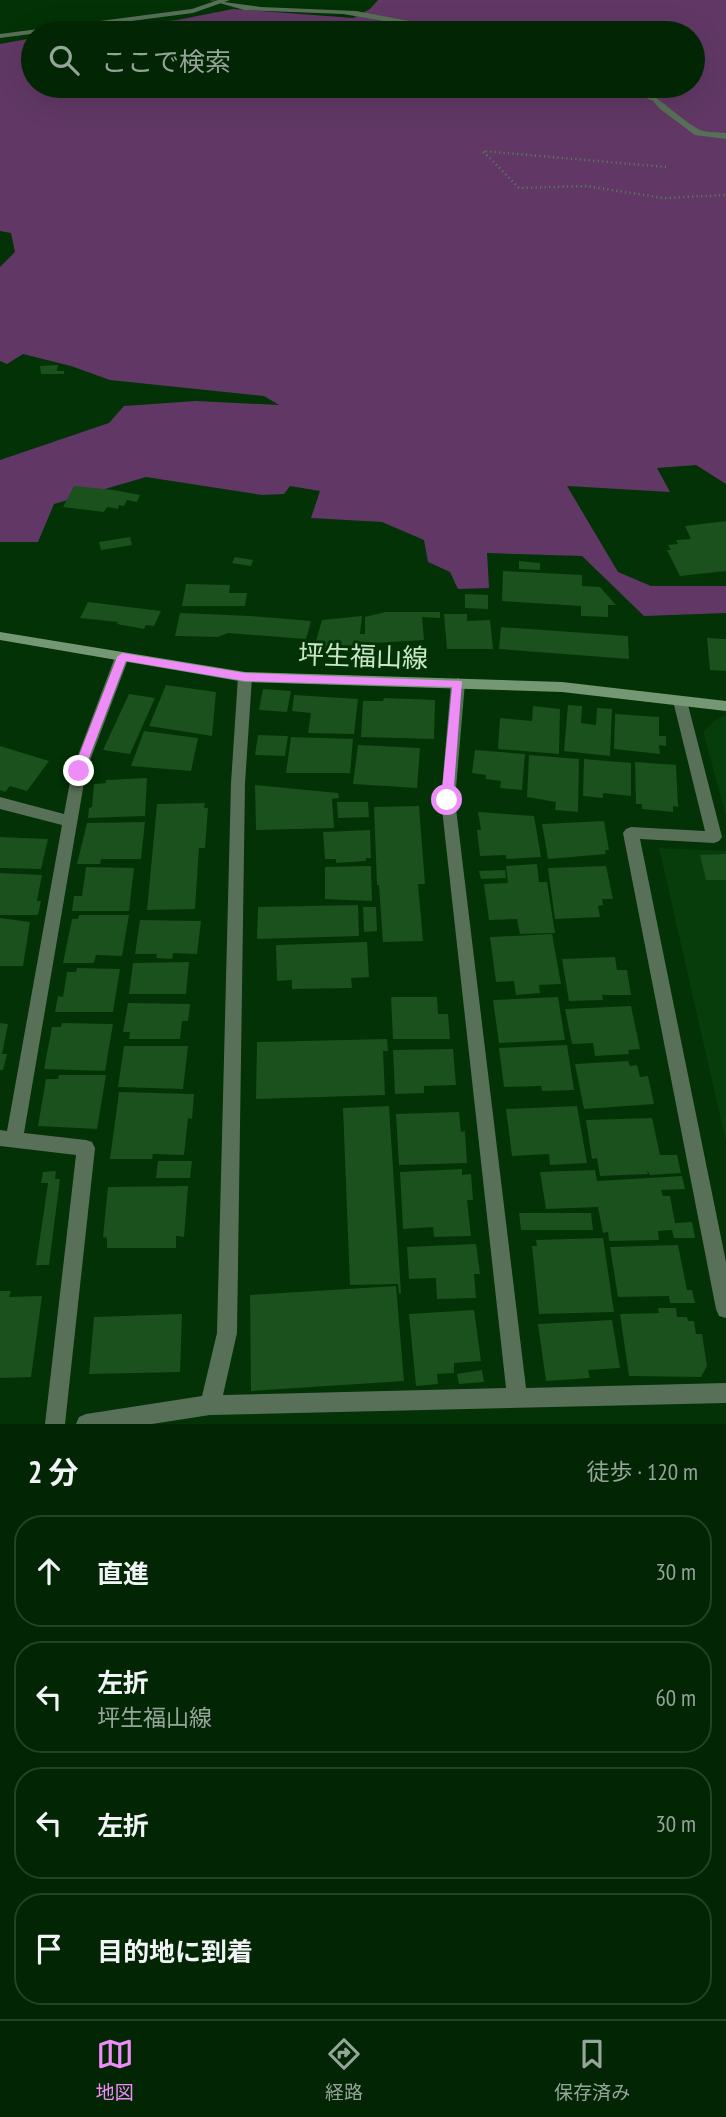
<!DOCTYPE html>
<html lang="ja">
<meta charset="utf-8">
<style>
body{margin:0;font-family:"PT Sans Narrow","Noto Sans JP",sans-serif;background:#103213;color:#f1f3f6}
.stop{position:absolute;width:21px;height:21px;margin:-16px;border:5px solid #ee8cf8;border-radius:50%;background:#fff}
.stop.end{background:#ee8cf8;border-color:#fff;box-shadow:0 2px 7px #0008}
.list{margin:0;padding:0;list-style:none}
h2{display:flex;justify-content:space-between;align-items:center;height:91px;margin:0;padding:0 28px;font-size:30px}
h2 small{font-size:23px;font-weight:400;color:#96a59a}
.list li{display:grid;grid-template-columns:46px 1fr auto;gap:21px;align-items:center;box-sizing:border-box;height:112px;margin:0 14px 14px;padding:0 14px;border:2px solid #234326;border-radius:28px}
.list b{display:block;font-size:26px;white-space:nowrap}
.list p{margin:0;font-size:23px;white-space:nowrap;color:#96a59a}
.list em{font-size:23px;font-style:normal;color:#96a59a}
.icon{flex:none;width:38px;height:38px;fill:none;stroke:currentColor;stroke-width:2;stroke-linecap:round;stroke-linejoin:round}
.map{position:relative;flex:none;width:726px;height:1424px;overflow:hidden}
.search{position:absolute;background:#022604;box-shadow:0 7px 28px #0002;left:21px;right:21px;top:21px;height:77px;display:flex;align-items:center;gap:18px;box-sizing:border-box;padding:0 24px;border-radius:38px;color:#96a59a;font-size:26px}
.sheet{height:595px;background:#022604}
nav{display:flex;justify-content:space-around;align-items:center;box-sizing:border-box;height:98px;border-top:2px solid #234326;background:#022604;font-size:19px;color:#96a59a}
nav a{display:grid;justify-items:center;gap:4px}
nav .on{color:#ee8cf8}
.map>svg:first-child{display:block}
</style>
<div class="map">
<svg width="726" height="1424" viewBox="0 0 726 1424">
<rect width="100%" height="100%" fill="#023205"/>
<path fill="#073c0b" d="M723,716H726V816L703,732L714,721Z
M659,848L726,851V1142Z"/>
<path fill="#613865" d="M378,0H726V484L696,465L657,468L670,492L567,486L618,572L651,586H726V613L644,616L582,556L487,553L489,588L458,589L450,572L428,562L424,540L382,522L311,518L320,491L290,486L284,494L262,495L146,477L54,504L38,542H0V460L109,423L124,406L196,401L279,405L264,396L110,380L71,366L23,354L7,364L0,361V267L15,252L11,233L0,231V44L33,38V86H693V33H70L177,20L233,9L353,18L370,9Z"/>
<path fill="#1b511d" d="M58,365L57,371H64V374H41L40,366Z
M74,486L114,490L140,495L137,502L127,500L124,506L119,505L118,509L107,507L104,512L63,507Z
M726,521V571L680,576L667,550H671L668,545L678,544L676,540L691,539L685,526Z
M130,537L132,545L101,550L99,542Z
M235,557L253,560L251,566L232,563Z
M519,561L540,563V570L519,569Z
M503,571L582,575V586L600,587L616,605H608V617L581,616V606L502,601Z
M186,584L230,585L229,593H247L245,606H182Z
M465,594L488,595V609L465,608Z
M88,602L161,611L154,626L146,625L144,629L117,624L118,622L80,618Z
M385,612H440V618L422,617L424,640L374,643L373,652L314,648L322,620L362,616L360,634H365V617Z
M180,613L251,616L311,621L306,639L228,633L218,637L175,636Z
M444,614H467V621L490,620L493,649H447Z
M501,627L628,636L629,659L499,649Z
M707,638L726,639V671L710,670Z
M166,685L216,692L212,736L149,726Z
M263,689L291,691L287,712L259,710Z
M129,694L155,698L130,754L103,750Z
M294,695L358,699L354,734L308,733L311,713L292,711Z
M384,698L435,700L434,739L361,737L363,701H383Z
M568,705L582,706L581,723L596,725L597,708L612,709L610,756L564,751Z
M533,706L560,709L559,754L498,749L500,718L532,721Z
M615,714L659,717V736H666V746L659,745L660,754L614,749Z
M144,731L198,738L191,771L131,766Z
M258,735L288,736L285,756L255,755Z
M291,737L353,739L350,773H286Z
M358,745L420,748L417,788L353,784Z
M0,746L49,761L27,791L10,786L5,792L0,790Z
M475,750L525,754L522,790L500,788L501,781L486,779V775L472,773Z
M529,755L579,759L578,812L555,810L556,802L527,797Z
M584,759L631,763V796L603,793V798L583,796Z
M635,762L676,765L678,807L673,806V812L642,809V804H636Z
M147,778L145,816L88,818L89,808L92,807L94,784L106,783V780Z
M255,785L338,793L339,798L332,799L334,828L256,830Z
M337,802H368L369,817L338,818Z
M205,803L204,808H208L205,848H199L195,909L147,910L157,804Z
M419,806L425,884H418L423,941L383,942L379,885H377L374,807Z
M478,812L534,816L541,857L506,859V855L480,856L477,830H481Z
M604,821L609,850H605L606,854L548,859L542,824Z
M145,822L141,859H101L100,864H77L87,823Z
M370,830L371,858H366V861L336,863V859H325L323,832Z
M0,837L48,839L41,869L0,868Z
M726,854V880H706L700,855Z
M537,864L539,882H547L555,933L520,934L517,919L489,920L484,884L508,883L506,866Z
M371,866L372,901L325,899V867Z
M606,866L613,899H602L603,905L598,906L600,917L555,919L548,868Z
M86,867L134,868L129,911H72L74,896H82Z
M505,870L506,878L481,879L479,871Z
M0,873L42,875L37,901H41L38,915H0Z
M358,905L359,936L257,939L258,907Z
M363,907H376L377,931L364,932Z
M79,915H129L122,956L96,955L94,963H63L72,919H78Z
M0,918L30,922L23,966H0Z
M140,920L201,921L197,954L173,953L172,959L156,958L157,954H135Z
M552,934L561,984L539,985L540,993L516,995L514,981L496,982L490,937Z
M367,942L369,977L351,978L352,988L292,989V980L277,981L276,945Z
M615,957L617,970H627L631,995H602L603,1000L569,1001L562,959Z
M189,962L186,994H129L133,963Z
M77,968L120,969L113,1012H55L58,996L63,997L67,972H76Z
M391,997H437L438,1014H448L450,1039H393Z
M558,997L565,1040L499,1043L493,1000Z
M128,1003L190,1004L188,1021H182L180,1039H129L130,1032H123Z
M631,1006L640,1049L628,1050L629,1054L595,1056L593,1043L572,1044L565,1009Z
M0,1023L8,1024L2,1054H7L3,1070H0Z
M62,1023L113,1024L105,1071L44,1069L52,1027H61Z
M387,1039L388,1051H383L385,1095L256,1099L257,1042Z
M567,1045L574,1090L542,1091L541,1086L504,1087L499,1048Z
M124,1046H188L183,1089L118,1087Z
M453,1049L456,1085L424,1086V1093L395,1094L393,1050Z
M628,1061L630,1066L637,1065L640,1077L648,1076L654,1104L584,1109L575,1064Z
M59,1075H106L97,1129L38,1126L46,1079H58Z
M119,1092L194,1094L192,1119L188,1118L184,1155L153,1154L152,1159H110Z
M389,1106L401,1293L399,1294L398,1284L350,1285L343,1108Z
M577,1106L587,1163L550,1165L549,1154L512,1156L506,1109Z
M459,1112L461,1132L465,1131L467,1163L399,1165L396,1114Z
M652,1118L660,1155H677L681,1173L650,1175L647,1170L648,1174L600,1176L597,1158L592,1159L586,1120Z
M158,1161H192L190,1178H156Z
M462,1169V1175L471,1174L473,1200H467L471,1236L434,1237L433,1227L403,1229L400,1172Z
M595,1170L597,1181L682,1176L685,1189L661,1190L663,1196H670L675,1223L692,1222L695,1238H674L672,1230L658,1231L659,1240L609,1241L608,1232L603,1233L598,1207L546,1209L540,1172Z
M56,1171L55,1179H60L49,1265H36L48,1183H41L43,1172Z
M188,1186L184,1237L176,1236V1248H107V1238L103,1237L108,1187Z
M519,1213H591L593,1230H521Z
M603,1238L614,1312L539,1314L532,1246H537L536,1240Z
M476,1244L480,1274H474L476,1298L437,1299L436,1278L409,1279L407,1247Z
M678,1245L687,1290H692L695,1303H670L669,1296L618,1297L610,1247Z
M396,1286L404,1381L251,1391L250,1295Z
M0,1291H11L9,1297L42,1296L31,1377L0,1378Z
M658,1308H676L677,1317H687L688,1321H694L696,1334H702L707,1366L701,1377L629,1376L620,1314L659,1313Z
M474,1310L481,1361L454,1363V1373L437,1374L438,1384L416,1386L409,1314Z
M182,1314L180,1372L89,1374L94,1317Z
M612,1320L620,1368L588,1370L590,1378L546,1381L538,1324Z
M482,1370L484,1382L459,1384L457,1374Z"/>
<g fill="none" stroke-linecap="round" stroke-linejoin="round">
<path stroke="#5a825b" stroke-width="2.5" stroke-dasharray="1 3.5" stroke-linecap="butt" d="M666,167L483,151L519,188L586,186L664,198L726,195"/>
<path fill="#597058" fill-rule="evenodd" d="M209,0L261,7L356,11L409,21L453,33H441L396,23L343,14L244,10Z
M620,86C653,85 671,114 698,129C706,133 717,132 726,133V139L695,135L660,109L653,101Z
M122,652L129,657L86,771L24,1133L86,1140L92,1142L95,1148L65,1424H45L76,1155L0,1146V1130L7,1131L62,825L0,809V797L64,814L72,771L115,657Z
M245,672L252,677L245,783L237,1333L223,1395L506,1388L441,800L451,683L458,678L465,683L455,800L526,1388L726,1383V1403L210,1415L152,1424H76L79,1417L86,1414L202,1396L217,1333L231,783L238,677Z
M680,696L687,701L722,837L719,841L714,843L640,839L726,1262V1318L719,1316L716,1309L623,833L626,829L631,827L705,831L673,701Z"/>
<path fill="#597058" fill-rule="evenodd" d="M218,0H230L193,13L0,38V34L192,9Z"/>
<path fill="#749873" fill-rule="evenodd" d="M0,632L245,672L562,682L726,701V711L562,692L245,682L0,640Z"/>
</g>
<path fill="#ee8cf8" d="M122,653L245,673L462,681L453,800L447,804L441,800L452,687L245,681L126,661L84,771L83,774H74L73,771L117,657Z"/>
<g text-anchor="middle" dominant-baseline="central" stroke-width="6" stroke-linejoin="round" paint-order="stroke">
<g font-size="26" fill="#c9e7c7" stroke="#023205">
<text transform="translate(363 656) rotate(2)">坪生福山線</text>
</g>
</g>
</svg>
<div class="stop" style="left:447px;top:800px"></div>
<div class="stop end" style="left:79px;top:771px"></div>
<div class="search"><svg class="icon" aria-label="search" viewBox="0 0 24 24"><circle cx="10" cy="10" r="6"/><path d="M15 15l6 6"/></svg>ここで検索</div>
</div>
<section class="sheet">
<h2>2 分<small>徒歩 · 120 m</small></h2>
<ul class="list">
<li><svg class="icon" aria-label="ahead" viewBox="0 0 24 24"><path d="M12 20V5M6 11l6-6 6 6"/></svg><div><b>直進</b></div><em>30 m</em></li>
<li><svg class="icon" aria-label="left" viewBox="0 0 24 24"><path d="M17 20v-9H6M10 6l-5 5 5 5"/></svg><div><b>左折</b><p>坪生福山線</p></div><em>60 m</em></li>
<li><svg class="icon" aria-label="left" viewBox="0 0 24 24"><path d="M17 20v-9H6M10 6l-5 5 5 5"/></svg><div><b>左折</b></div><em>30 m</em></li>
<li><svg class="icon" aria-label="arrive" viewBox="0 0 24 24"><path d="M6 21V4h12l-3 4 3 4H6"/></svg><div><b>目的地に到着</b></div></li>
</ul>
</section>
<nav>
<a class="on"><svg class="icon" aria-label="map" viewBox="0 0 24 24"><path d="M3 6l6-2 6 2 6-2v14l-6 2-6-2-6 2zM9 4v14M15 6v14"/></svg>地図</a>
<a><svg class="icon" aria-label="directions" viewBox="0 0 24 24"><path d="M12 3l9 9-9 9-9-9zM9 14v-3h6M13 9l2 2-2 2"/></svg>経路</a>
<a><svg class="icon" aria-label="saved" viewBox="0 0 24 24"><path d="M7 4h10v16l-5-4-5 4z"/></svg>保存済み</a>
</nav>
